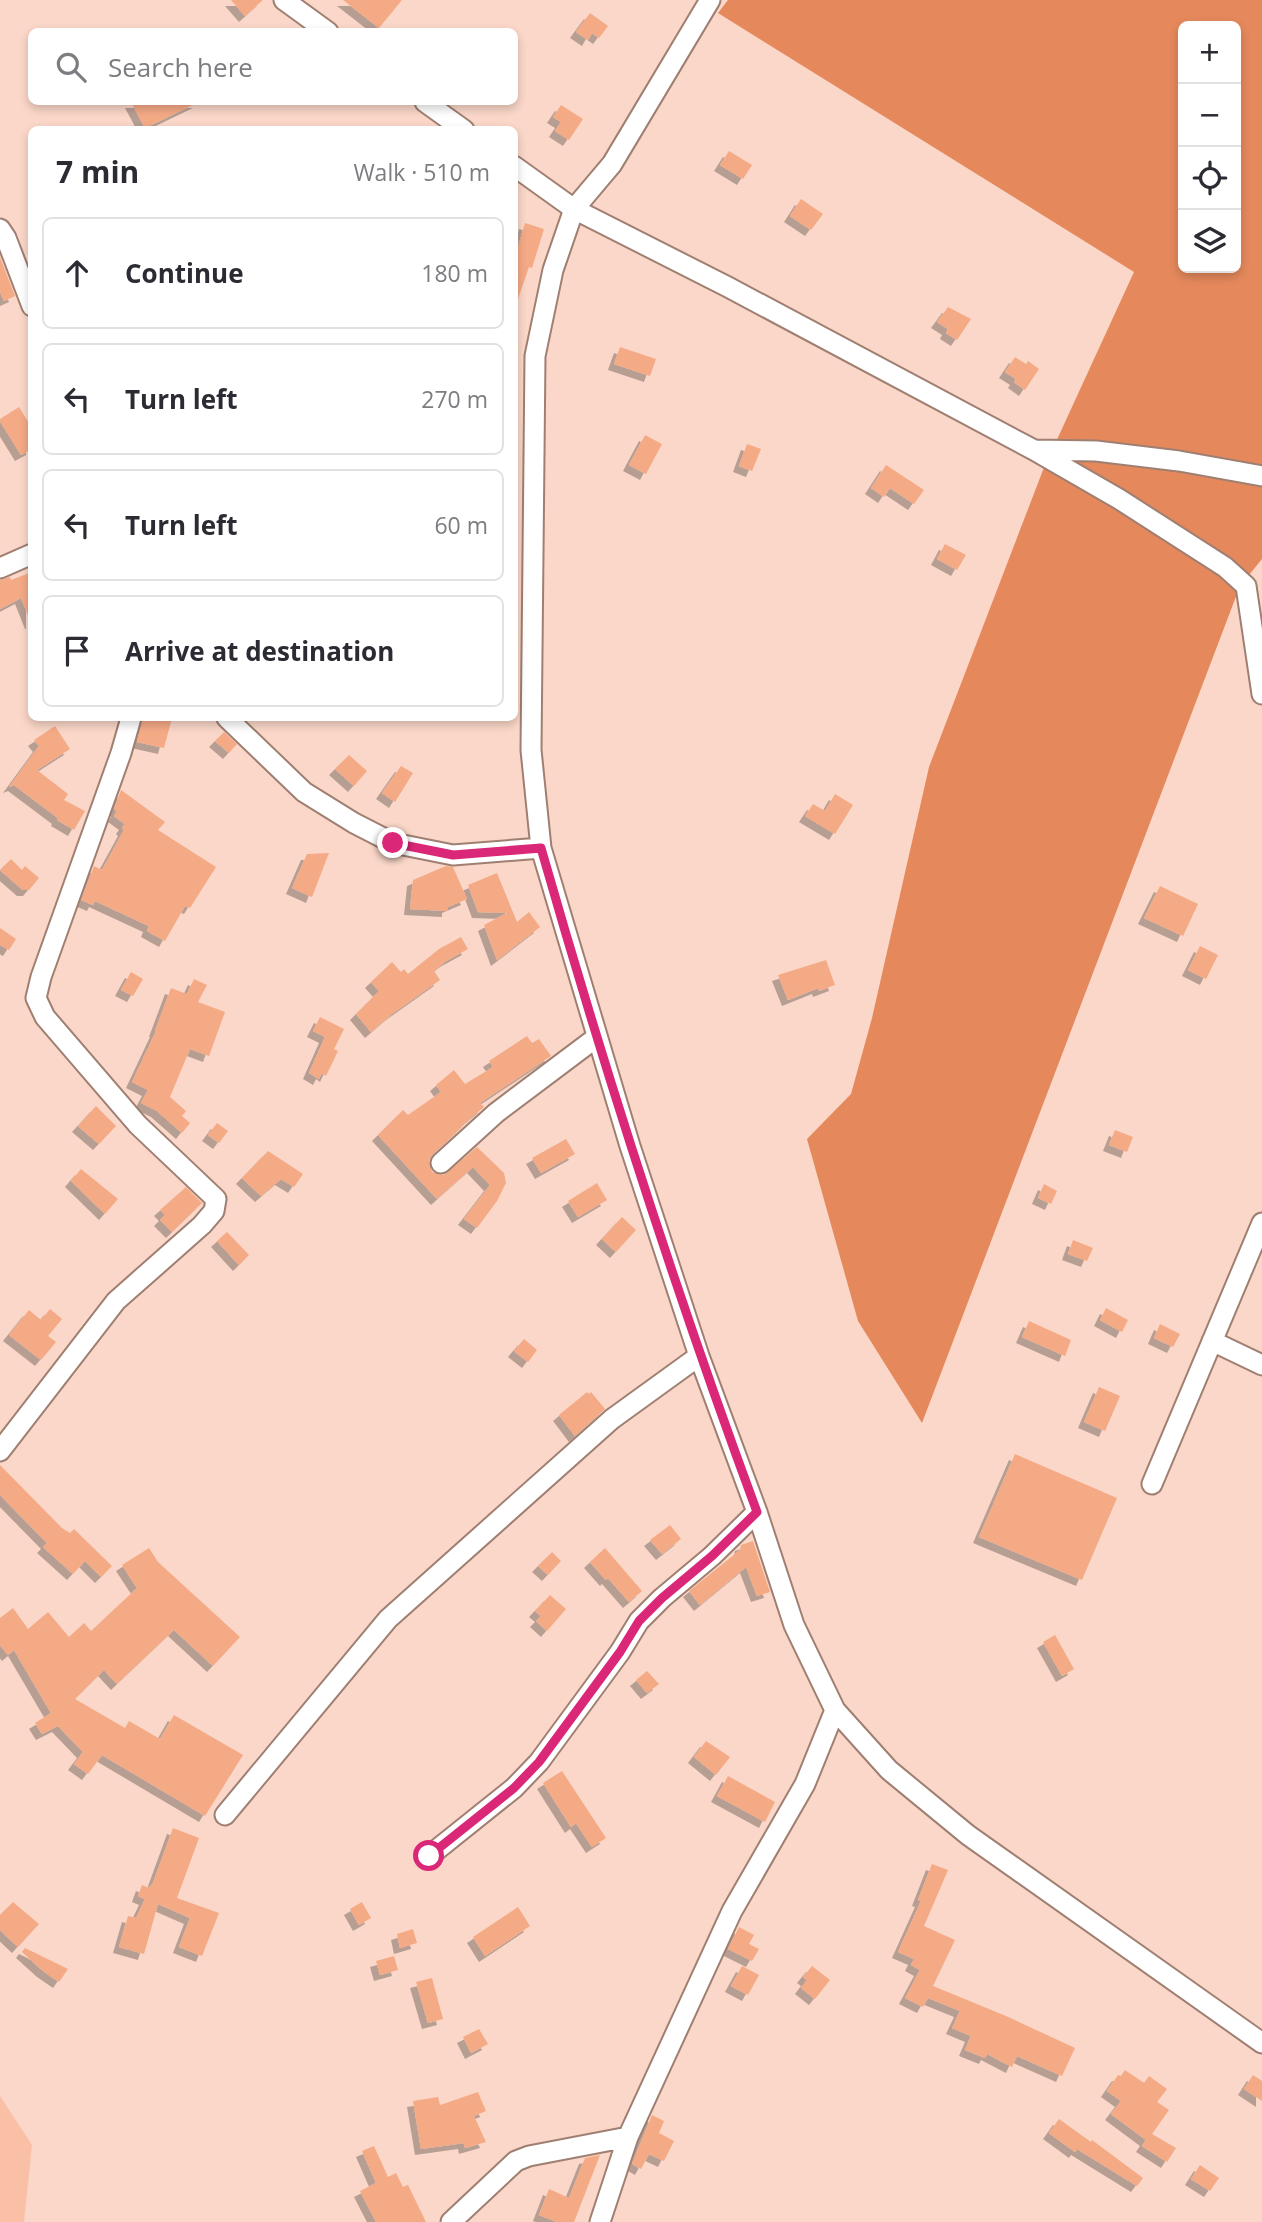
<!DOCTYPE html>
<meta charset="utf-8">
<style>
body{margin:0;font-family:"Open Sans",sans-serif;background:#f7f7f7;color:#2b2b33}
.controls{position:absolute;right:21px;top:21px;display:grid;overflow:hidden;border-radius:10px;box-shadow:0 4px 10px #0003}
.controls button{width:63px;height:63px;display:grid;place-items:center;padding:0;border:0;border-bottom:2px solid #e1e1e2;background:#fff;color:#2b2b33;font:35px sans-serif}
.stop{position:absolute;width:21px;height:21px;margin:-16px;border:5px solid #db2777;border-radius:50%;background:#fff}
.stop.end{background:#db2777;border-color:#fff;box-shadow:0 2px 7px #0008}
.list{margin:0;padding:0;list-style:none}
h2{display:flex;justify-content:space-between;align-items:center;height:91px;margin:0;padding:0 28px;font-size:30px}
h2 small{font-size:23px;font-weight:400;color:#7c7c81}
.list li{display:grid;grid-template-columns:46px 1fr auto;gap:21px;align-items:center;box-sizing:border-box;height:112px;margin:0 14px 14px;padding:0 14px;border:2px solid #e1e1e2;border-radius:10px}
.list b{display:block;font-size:26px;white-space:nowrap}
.list em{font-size:23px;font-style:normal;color:#7c7c81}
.icon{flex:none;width:38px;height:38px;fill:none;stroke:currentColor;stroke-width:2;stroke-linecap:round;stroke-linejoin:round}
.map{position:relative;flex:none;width:1262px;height:2222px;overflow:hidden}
.search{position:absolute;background:#fff;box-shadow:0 4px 10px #0003;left:28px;top:28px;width:490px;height:77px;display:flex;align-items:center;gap:18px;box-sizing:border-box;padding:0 24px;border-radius:10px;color:#7c7c81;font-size:26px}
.panel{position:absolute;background:#fff;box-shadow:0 4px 10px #0003;left:28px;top:126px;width:490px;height:595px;border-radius:10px}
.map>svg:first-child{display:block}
</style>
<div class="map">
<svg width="1262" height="2222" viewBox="0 0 1262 2222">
<defs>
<filter id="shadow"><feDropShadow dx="-6" dy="6" stdDeviation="0" flood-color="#0004"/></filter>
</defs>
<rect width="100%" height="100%" fill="#fad7c8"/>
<path fill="#fac0a5" d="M0,2096L32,2145L24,2222H0Z"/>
<path fill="#e5895c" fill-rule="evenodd" d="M728,0H1262V559L1240,586L922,1423L858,1321L807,1139L851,1094L872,1018L929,767L1043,470L1134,272L718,13ZM1183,26H1236V268H1183Z"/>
<path fill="#f5aa86" filter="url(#shadow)" d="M231,0H263L245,16Z
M343,0H402L379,28Z
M590,13L608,26L599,38L592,33L588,40L576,32Z
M131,102H199L145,128Z
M561,105L583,119L569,140L555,131L561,122L553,117Z
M729,151L752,165L743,179L720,165Z
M801,199L823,214L811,230L790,216Z
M525,223L544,229L532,268L529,267L517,302H514V261Z
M0,257L15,296L4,301L0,292Z
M948,307L971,319L957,340L946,333L948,329L937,322Z
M620,347L656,359L650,376L614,364Z
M1015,357L1026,364L1028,361L1039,369L1025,390L1014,382L1016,379L1005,372Z
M19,407L32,428V449L21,455L0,421V419Z
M645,435L662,444L646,474L629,465Z
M747,444L761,449L752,471L739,466Z
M886,465L924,490L914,504L890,488L884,497L871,488Z
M945,544L966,555L957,570L937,559Z
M32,572V623H31L21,598L0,609V580L10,577L11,580Z
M143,718H172L164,748L137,742Z
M55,726L70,749L37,770L68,794L64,800L85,811L74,830L57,820L58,818L14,785L9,787L39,746L34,740Z
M224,732L237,744L229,753L215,741Z
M349,755L367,771L354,786L335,769Z
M401,766L413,773L395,802L382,793Z
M121,790L165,822L158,830L216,867L190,908L185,906L165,941L147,931L149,926L95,901L93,905L81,900L94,866L102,870L124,830L122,828L125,824L114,816L117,811L114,809Z
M835,794L853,805L835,834L805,816L813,804L825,811Z
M329,853L312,897L292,888L307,854Z
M11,859L22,870L25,866L39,878L29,890H23L0,870Z
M446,866L453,867L467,899L448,907V911L410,909L413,880Z
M497,873L517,922L529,912L540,927L497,960L484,925L507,913L478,912L468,885Z
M1160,886L1198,904L1183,936L1144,918Z
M0,928L16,939L9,950L0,945Z
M461,937L468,949L446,961L434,971L440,980L392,1014L371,1032L356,1014L379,991L371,982L392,962L401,972L404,969L408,974L439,949Z
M1200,946L1218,955L1206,979L1188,970Z
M826,960L835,985L819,991L818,988L788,1000L778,975Z
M131,972L143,979L133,996L121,990Z
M194,979L207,985L198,1002L225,1012L209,1056L190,1049L170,1097L186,1111L182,1116L190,1123L182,1133L157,1111L141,1103L148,1090L132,1082L156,1031H155L171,988L187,994Z
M320,1017L344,1029L334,1049L338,1051L326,1076L322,1073L319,1079L309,1073L325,1037L313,1031Z
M527,1036L532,1043L539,1039L551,1056L480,1103L484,1107L461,1126L462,1127L433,1154L429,1160L432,1172L444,1175L477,1147L504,1173L506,1183L497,1201L477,1228L464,1219L490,1185L473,1167L437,1199L378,1135L403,1110L408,1115L441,1092L436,1085L454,1070L465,1084L493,1067L489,1061Z
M96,1106L116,1126L99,1144L78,1126Z
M217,1123L228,1131L219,1143L208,1135Z
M1115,1130L1133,1137L1127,1152L1109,1145Z
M566,1139L575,1154L541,1173L532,1158Z
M268,1151L303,1174L294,1187L281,1179L261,1196L242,1178Z
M81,1169L118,1199L105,1214L71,1181Z
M597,1183L607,1200L578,1217L568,1201Z
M1044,1184L1057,1191L1051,1204L1038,1198Z
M186,1187L202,1203L172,1232L160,1220L165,1215L160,1210Z
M622,1217L636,1230L616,1252L602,1239Z
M227,1232L249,1255L239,1265L217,1241Z
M1073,1240L1093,1248L1087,1261L1068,1254Z
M1106,1308L1128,1320L1122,1332L1100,1320Z
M50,1309L62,1319L48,1336L56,1342L41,1360L9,1335L29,1310L41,1320Z
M1029,1321L1071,1340L1065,1356L1022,1337Z
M1160,1324L1180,1334L1173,1347L1154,1338Z
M524,1339L537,1350L528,1362L514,1351Z
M1099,1387L1120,1396L1105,1431L1084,1422Z
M587,1392L589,1394L591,1392L605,1409L575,1436L559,1415Z
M1015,1454L1117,1498L1082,1580L979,1537Z
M0,1465L62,1528L70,1533L74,1529L112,1566L101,1577L85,1561L73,1574L43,1547L47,1543L0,1495Z
M670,1525L681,1539L662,1554L650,1540Z
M753,1541L770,1592L757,1596L746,1567L700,1605L689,1591L740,1550L741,1545Z
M149,1548L158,1562L240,1637L213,1666L174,1630L117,1684L104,1670L75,1699L125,1728L129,1721L160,1739L174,1715L243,1755L205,1816L102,1755L88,1774L74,1764L83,1752L58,1726L42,1734L35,1723L51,1713L14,1650L8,1655L0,1645V1618L13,1608L28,1629L48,1612L69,1637L84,1623L91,1631L137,1588L122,1565Z
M605,1548L642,1591L629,1602L608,1578L606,1580L590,1562Z
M552,1552L561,1561L548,1575L538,1566Z
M550,1595L566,1609L547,1631L536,1621L541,1616L535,1611Z
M1055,1635L1074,1669L1062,1676L1043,1642Z
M647,1671L659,1684L647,1693L636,1680Z
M706,1741L730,1757L716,1775L694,1757Z
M562,1771L606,1838L592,1847L576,1823L571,1827L543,1783Z
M728,1776L775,1802L765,1822L717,1796Z
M173,1828L199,1838L177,1898L219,1913L202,1956L179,1947L190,1918L158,1904L144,1954L119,1947L128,1916L136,1918L145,1899L138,1896L142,1885L149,1888L153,1883Z
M932,1864L948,1870L924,1926L955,1940L933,1986L1006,2016L1075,2048L1062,2076L1017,2056L1012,2067L987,2054L985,2058L965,2050L971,2036L952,2028L960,2011L928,1998L923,2007L905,1998L920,1970L911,1965L914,1959L898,1952L921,1901L918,1900Z
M13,1902L39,1924L18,1947L0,1930V1915Z
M362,1902L371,1918L359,1925L350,1909Z
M518,1907L530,1926L485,1956L473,1937Z
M739,1927L754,1935L749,1944L759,1949L752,1961L728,1949Z
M413,1929L417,1943L400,1948L397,1934Z
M25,1948L68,1969L59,1982L43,1971L22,1952Z
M394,1956L398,1970L380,1975L376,1961Z
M742,1966L759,1975L748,1995L731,1986Z
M812,1966L830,1980L815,1999L801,1988L807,1980L803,1977Z
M432,1978L443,2019L428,2023L416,1982Z
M479,2029L488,2044L471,2053L463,2037Z
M1125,2070L1144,2083L1149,2076L1167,2089L1157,2102L1169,2110L1152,2134L1176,2148L1167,2162L1142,2146L1146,2140L1111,2114L1121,2101L1107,2091L1118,2075L1121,2076Z
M1253,2075L1262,2081V2101L1244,2089Z
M478,2092L486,2111L474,2116L486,2142L465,2148L464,2143L421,2149L413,2101L438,2097L440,2105Z
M652,2115L664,2121L659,2133L674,2141L664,2161L649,2154L641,2169L632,2164Z
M1059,2119L1091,2142L1092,2140L1143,2178L1137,2186L1077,2149L1075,2152L1049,2133Z
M374,2146L388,2177L396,2173L403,2187L408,2185L426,2222H376L360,2191L376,2183L362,2151Z
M600,2155L574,2222H557L539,2215L549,2189L569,2198L585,2158Z
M1200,2165L1219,2178L1210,2191L1191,2179Z"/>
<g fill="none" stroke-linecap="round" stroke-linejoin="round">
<g stroke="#9f7f71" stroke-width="23">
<path id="street" d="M284,0L328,32
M710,0L612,164L574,209L553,270L535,356L531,750L541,848L630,1146L699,1356L757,1512L794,1625L835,1710L889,1770L968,1835L1262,2043
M425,102L464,130
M514,166L574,209L728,287L1034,450L1119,499L1225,567L1246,586L1262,694
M0,229L6,238L32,306
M1035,450L1096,451L1179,461L1262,476
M0,568L32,554
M227,718L304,792L354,823L393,843L453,855L541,848
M441,1163L496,1113L597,1037
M1212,1341L1262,1365
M0,1451L116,1301L202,1225L214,1211L216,1199L138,1125L45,1017L36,998L41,977L121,753L131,718
M1152,1484L1262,1223
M225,1815L388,1619L612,1419L699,1356
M429,1856L514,1788L539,1762L620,1652L639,1621L662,1598L712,1556L757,1512
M451,2222L516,2161L529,2156L628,2137
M600,2222L628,2137L732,1911L805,1784L835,1710"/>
</g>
<use href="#street" stroke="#fff" stroke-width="19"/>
</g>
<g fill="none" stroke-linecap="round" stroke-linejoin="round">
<path stroke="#db2777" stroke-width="9" d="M393,843L453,855L541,848C605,1072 676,1293 757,1512L712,1556L662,1598L639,1621L620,1652L539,1762L514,1788L429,1856"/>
</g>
</svg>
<div class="controls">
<button>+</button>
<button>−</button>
<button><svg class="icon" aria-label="locate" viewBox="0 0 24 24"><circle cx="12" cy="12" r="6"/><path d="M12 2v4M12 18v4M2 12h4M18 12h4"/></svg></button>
<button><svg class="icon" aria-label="layers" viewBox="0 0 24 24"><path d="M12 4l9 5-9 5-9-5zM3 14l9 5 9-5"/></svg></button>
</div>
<div class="stop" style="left:429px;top:1856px"></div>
<div class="stop end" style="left:393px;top:843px"></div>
<div class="search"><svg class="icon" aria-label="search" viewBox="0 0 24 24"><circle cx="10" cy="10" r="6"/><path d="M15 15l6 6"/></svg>Search here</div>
<section class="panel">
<h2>7 min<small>Walk · 510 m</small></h2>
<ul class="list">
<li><svg class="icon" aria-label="ahead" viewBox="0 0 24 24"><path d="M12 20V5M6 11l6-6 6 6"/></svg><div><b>Continue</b></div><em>180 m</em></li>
<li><svg class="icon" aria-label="left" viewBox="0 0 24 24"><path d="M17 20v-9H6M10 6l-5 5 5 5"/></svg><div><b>Turn left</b></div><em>270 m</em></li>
<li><svg class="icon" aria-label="left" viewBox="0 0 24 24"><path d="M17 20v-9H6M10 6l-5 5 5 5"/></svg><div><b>Turn left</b></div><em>60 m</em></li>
<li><svg class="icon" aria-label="arrive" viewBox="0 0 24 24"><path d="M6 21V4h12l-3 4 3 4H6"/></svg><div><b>Arrive at destination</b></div></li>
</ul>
</section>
</div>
